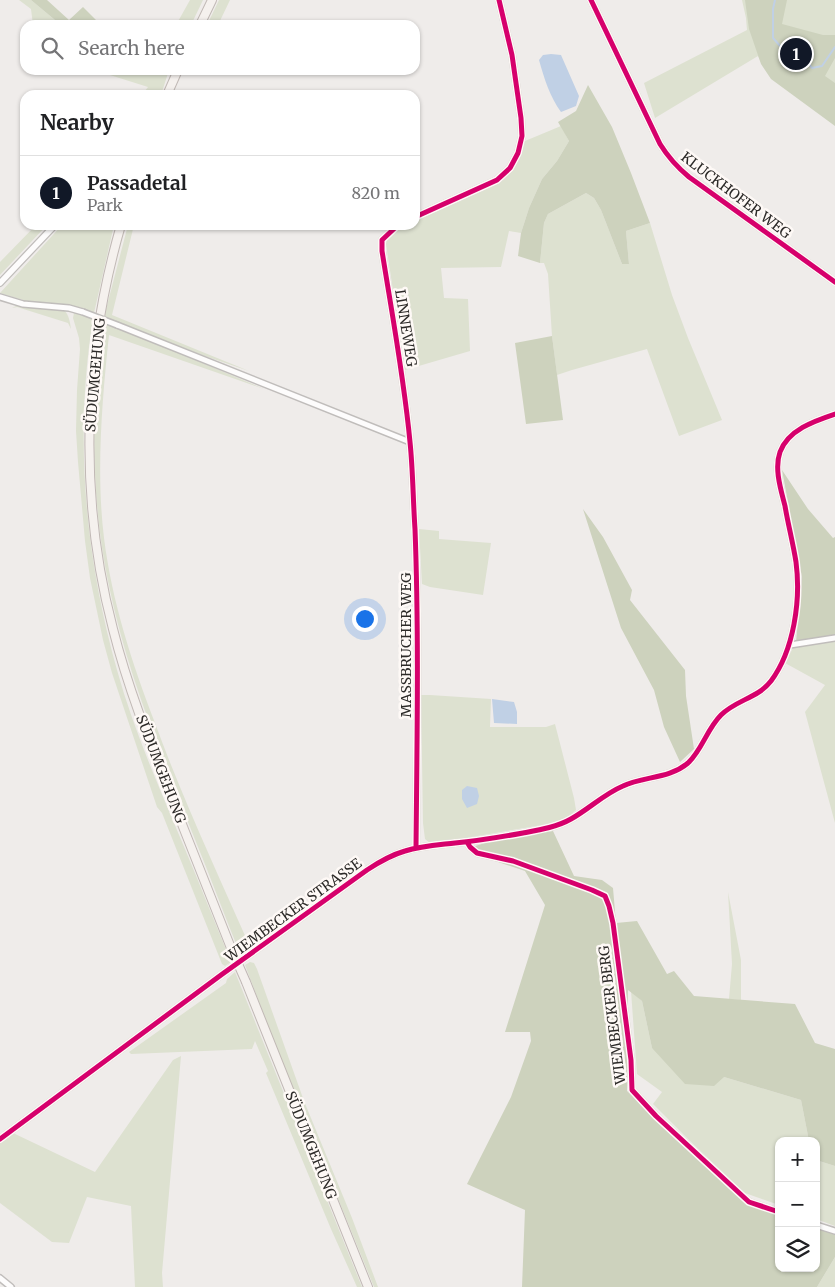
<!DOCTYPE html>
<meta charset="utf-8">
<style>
body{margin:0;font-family:Merriweather,serif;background:#f2f2f2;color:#202124}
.controls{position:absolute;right:15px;bottom:15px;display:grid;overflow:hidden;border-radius:10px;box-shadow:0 1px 4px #0004}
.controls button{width:45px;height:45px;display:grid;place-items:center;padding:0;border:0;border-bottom:1px solid #e0e0e0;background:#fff;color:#202124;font:25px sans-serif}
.you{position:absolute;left:364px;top:618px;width:18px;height:18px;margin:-12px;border:4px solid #fff;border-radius:50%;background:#1a73e8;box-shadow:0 0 0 8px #1a73e833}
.badge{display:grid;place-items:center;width:32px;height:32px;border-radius:50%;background:#111827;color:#fff;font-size:16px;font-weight:700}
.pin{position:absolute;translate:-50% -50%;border:2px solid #fff;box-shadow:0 1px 5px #0006}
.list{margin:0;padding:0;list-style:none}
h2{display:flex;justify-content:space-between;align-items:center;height:65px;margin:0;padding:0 20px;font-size:21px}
h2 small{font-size:16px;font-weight:400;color:#757577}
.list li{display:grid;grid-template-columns:32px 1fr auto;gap:15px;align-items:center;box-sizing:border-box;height:75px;padding:0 20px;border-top:1px solid #e0e0e0}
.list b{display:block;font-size:19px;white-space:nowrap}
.list p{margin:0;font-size:16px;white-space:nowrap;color:#757577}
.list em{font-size:16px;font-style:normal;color:#757577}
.icon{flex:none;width:28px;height:28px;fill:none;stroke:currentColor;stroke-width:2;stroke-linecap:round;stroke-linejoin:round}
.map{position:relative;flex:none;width:835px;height:1287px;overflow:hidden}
.search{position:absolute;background:#fff;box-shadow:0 1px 4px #0004;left:20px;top:20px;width:400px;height:55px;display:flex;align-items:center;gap:12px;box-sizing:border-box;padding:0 18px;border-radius:15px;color:#757577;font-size:19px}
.panel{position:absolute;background:#fff;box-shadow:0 1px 4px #0004;left:20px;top:90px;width:400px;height:140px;border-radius:15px}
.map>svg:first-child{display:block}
</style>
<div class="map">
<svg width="835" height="1287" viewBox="0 0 835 1287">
<rect width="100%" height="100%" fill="#efecea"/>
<path fill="#dde1d0" d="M19,0H31L61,25H33L31,9Z
M190,0H203L191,25H176Z
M219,0H230L218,25H207Z
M742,0H835V122L762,64L758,56L655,118L644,83L747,30L746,18Z
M94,70H150L151,71L169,70L161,95H142L148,87Z
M561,126L569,141L557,161L542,179L529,208L521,233L509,231L501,267L441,268L444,298L468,299L470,351L405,370L386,244C389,230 401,225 415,225V219L499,182C515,169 519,161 525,141Z
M586,193L594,198L601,210L622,264H629L626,231L650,223L672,295L688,338L722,420L679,436L647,349L572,370L557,375L552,336L548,274L544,263H540L544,223L548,214Z
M36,225H47L0,275V262Z
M62,225H114L94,313L82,308L62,304L26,301L0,293Z
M128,225H134L112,315L249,371L193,352L104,317Z
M18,305L64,310C69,315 70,322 71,329L68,323L17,307L12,308Z
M74,313L82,314L93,319C74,436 85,556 117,670C137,742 169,809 197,878C208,906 220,934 231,962L225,966L222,964L162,813L157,807L112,673L103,640L90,578L85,541L78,462L76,431L77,390L80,349L79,338L73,318Z
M103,323L167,348L264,389L109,335C102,400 96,473 104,538C112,602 132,663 155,723C183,800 218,874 251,949L241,956C225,917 210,876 194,837C161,755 127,673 109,586C91,503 90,407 103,323Z
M419,529L439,531V539L491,543L483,595L430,587L422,584Z
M835,640V823L805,712L825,685L785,663L793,648L797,646Z
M421,695H430L491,699L490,727H546L555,724L574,798L576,810L567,818L548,824L431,844L425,839L423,823Z
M728,892L741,960V1000L729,999L732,964Z
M250,962L254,963L257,969L304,1101L352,1218L378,1287H374L272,1036L245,965Z
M235,972L362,1287H357L331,1229L266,1073L268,1071L255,1041L252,1049L131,1054L129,1052L226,983L227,979Z
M631,991L642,1001L652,1048L724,1077L801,1100L809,1141H779V1205L745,1193L690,1141L653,1104L662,1092L637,1074Z
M181,1056L162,1273L163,1287H135L131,1206L87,1197L69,1243L52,1242L0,1203V1143L13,1133L95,1172L173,1060Z
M816,1160L835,1166V1226L816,1219Z
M835,1257V1287H817Z"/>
<path fill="#cdd2bd" d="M31,0H47L69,20L83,7L101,25H61Z
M745,0H787L782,24L823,35H835V58L825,76L835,83V126L771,79L761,64L749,29Z
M588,85L612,127L631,173L650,223L626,231L629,264H622L601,210L594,198L586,193L548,214L544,223L540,263L518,256L521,233L529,208L542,179L557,161L569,141L558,122L576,111Z
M552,336L563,420L526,424L515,343Z
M782,470L808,509L833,538L835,537V636L796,642L802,577Z
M583,509L603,537L632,590L630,600L685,670L686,696L694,749L680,762L664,727L654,690L621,628Z
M553,831L574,876L602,880L613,888L616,923L637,921L667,974L674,971L694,996L795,1004L815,1043L835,1049V1166L816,1160V1141H809L801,1100L724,1077L714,1086L685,1084L652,1048L642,1001L628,990L627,1091L748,1203L779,1214V1268H816V1227L835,1234V1257L817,1287H522L525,1210L467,1184L511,1097L531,1041L530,1032H505L545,905L525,871L474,854L472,847L485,843Z"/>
<path fill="#c0d0e5" d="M551,54L561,55L579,96L576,106L561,112C550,97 544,78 539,60L543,55Z
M492,699L514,702L517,712V724L494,723Z
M467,786L477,788L479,796L477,804L467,808L462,799V790Z"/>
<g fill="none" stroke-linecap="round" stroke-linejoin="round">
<path stroke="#c0d0e5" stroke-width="2" d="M775,0L773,9V38L781,47L803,56L812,68L822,66L835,47"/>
<g stroke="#c0bdbb" stroke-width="8">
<path id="minor" d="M415,217L497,180L510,168L518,153L522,136L521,118L512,55L499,0
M398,225L382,240V251C392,314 404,378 410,442C413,471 413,500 415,529C419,635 417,742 416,848
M0,297L23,304L69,308L83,312
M117,325L410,442
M790,645L835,638
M467,842L470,847L477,853L513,861L592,890L605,896L609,906L613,923L631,1060L632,1090L656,1116L749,1202L779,1212
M816,1225L835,1231
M0,1278L11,1287"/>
</g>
<g stroke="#c0bdbb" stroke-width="8">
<path id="tertiary" d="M591,0L660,144C668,157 677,167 689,177L835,282
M0,283L55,225
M0,1139L221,975L367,870C379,862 391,855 405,851C421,846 438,845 455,843C477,841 501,837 523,833C539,830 557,827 571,819C589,809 604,794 623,786C644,776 669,779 688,763C702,750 707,729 721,715C736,700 758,698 771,681C794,650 801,600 796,562C793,543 788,524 785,506C781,490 774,469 780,452C788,430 814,421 835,414"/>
</g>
<g stroke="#c1b9b5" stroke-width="10">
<path id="primary" d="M200,25L212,0
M167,95L178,70
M121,225C83,356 78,496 113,629C128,689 151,746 174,804C193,852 212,900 231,948
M246,982L368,1287"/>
</g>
<use href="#minor" stroke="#fdfcfc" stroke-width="5"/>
<use href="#tertiary" stroke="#fdfcfc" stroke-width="5.5"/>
<use href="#primary" stroke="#f5f1ee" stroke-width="8"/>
<g stroke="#c0bdbb" stroke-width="8" stroke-linecap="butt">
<path id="minor-bridge" d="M83,312L117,325"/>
</g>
<g stroke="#c1b9b5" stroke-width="10" stroke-linecap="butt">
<path id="primary-bridge" d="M231,948L246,982"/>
</g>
<use href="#minor-bridge" stroke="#fdfcfc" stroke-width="5"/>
<use href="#primary-bridge" stroke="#f5f1ee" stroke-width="8"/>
<g stroke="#fef9f6" stroke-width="8">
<path id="cycleway" d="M591,0L660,144C668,157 677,167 689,177L835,282
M415,217L497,180L510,168L518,153L522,136L521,118L512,55L499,0
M398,225L382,240V251C392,314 404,378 410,442C413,471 413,500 415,529C419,635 417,742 416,848
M467,842L470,847L477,853L513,861L592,890L605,896L609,906L613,923L631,1060L632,1090L656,1116L749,1202L779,1212
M0,1139L221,975L367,870C379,862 391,855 405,851C421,846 438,845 455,843C477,841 501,837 523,833C539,830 557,827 571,819C589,809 604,794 623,786C644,776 669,779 688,763C702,750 707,729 721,715C736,700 758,698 771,681C794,650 801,600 796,562C793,543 788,524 785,506C781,490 774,469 780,452C788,430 814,421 835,414"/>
</g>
<use href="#cycleway" stroke="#d6006c" stroke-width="5"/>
</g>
<g text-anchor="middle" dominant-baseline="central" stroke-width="5" stroke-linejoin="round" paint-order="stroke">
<g font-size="14" fill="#2c2a28" stroke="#fef9f6">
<text transform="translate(736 195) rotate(37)">KLUCKHOFER WEG</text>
<text transform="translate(406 328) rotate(81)">LINNEWEG</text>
<text transform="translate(95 375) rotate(-85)">SÜDUMGEHUNG</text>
<text transform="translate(406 645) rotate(-90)">MASSBRUCHER WEG</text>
<text transform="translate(161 769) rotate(69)">SÜDUMGEHUNG</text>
<text transform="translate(293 910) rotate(-36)">WIEMBECKER STRASSE</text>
<text transform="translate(612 1015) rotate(-97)">WIEMBECKER BERG</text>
<text transform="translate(311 1145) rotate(68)">SÜDUMGEHUNG</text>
</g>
</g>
</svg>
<div class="controls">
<button>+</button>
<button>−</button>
<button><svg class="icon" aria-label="layers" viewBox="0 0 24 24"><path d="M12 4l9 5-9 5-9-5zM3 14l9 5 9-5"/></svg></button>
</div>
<div class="you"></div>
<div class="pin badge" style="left:796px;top:54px">1</div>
<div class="search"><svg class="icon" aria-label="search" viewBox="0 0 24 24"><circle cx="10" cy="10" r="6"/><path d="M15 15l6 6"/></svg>Search here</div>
<section class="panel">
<h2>Nearby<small></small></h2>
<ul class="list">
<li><span class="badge">1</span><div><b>Passadetal</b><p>Park</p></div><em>820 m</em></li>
</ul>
</section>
</div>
